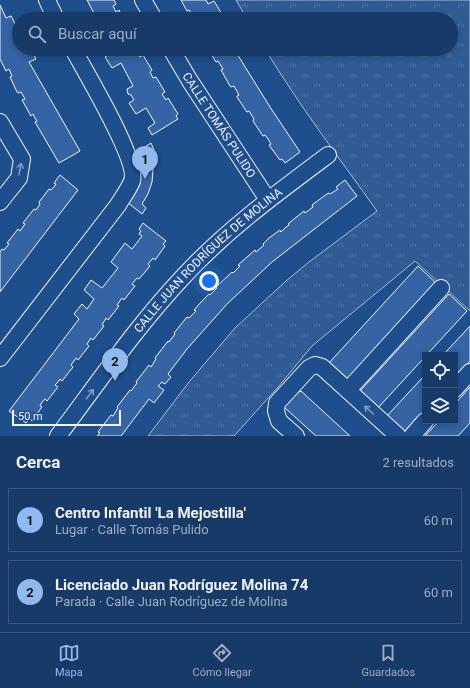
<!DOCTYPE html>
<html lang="es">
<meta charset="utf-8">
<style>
body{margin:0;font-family:Roboto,sans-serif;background:#244571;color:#f1f3f6}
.controls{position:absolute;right:12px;bottom:12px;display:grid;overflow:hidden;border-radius:0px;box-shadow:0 2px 6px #0003}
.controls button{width:36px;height:36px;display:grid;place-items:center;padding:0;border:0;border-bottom:1px solid #36547d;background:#173a69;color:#f1f3f6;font:20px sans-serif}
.scale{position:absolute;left:12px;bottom:10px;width:109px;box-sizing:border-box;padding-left:4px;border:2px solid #f2f6ff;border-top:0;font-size:11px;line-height:14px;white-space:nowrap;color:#f2f6ff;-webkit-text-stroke:3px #1f4e8c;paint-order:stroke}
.you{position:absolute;left:209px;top:281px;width:14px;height:14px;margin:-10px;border:3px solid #fff;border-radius:50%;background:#1a73e8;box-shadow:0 0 0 6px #1a73e833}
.badge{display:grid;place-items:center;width:26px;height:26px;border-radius:50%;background:#90b9f0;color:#111;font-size:13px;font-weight:700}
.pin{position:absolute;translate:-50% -33px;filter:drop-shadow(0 1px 2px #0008)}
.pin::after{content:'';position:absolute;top:21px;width:14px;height:12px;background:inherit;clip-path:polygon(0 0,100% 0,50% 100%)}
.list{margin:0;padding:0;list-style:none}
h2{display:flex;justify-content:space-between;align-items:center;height:52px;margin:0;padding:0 16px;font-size:17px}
h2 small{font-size:13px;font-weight:400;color:#9eadc0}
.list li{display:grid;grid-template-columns:26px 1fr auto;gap:12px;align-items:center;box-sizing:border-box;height:64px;margin:0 8px 8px;padding:0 8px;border:1px solid #36547d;border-radius:0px}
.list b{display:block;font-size:15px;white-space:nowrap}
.list p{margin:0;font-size:13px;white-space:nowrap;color:#9eadc0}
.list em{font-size:13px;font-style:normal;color:#9eadc0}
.icon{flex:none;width:22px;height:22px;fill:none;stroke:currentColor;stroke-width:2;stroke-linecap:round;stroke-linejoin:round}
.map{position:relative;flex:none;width:470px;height:436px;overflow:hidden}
.search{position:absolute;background:#173a69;box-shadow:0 2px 6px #0003;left:12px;right:12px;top:12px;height:44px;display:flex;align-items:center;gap:10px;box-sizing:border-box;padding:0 14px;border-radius:22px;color:#9eadc0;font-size:15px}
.sheet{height:196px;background:#173a69}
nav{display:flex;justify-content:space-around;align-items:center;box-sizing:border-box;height:56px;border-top:1px solid #36547d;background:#173a69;font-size:11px;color:#9eadc0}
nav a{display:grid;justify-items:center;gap:2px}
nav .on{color:#90b9f0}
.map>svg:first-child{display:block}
</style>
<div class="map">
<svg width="470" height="436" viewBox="0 0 470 436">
<defs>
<pattern id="grass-tufts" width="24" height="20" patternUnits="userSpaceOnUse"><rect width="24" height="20" fill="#305b95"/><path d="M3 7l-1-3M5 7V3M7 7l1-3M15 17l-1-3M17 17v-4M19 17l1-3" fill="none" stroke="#4e73a5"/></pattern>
</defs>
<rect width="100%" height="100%" fill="#1f4e8c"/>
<path fill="url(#grass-tufts)" stroke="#a8bbd7" d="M236,0H470V311L415,261L312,346L279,386L234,436H148L189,382L235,328L286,281L309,262L377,211C339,158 299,105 265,49H451V19H247Z"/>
<path fill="#3563a3" stroke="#f2f6ff" d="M87,0H114L116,4L113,6L116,12L119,10L123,19H97Z
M181,0H206L208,4L214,1L225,19H192L194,18L189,10L187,11Z
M0,5L6,18L11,16L17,27L19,26V49H31L36,59L29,62L80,151L59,163L35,122L37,121L35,118L33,114L31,116L22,100L25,99L21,92L18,93L17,92L10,77L12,76L9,69L6,71L0,59Z
M101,49H138L136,50L140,57L143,55L152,70L150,72L153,78L156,77L165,92L162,94L166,100L168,98L178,114L176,116L178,119L152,135L148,128L155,123L146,108L136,114L129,103L134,100L131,95L128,94L127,89L133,86L121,63L112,68L105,57L112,53L110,50L105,52Z
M208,49H234L270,107L300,152L285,163L282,159L280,160L269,145L271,144L268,139L265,135L263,136L253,121L254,119L249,111L247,112L237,97V96L239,95L234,86L231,87L230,86L221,70L223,69L218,61L216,62Z
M151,143L154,150L149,153L153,170L152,182L148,194L142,204L146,208L142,214L127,202L139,173L138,161L135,153Z
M60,175L78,190L0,292V252L2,249L4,250L9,244L7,243L18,229L20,231L25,224L23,223L34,209L36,210L40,204L39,202L49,189L51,190L54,187L56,184L54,183Z
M345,180L357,196L272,262L227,304L187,349L168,374L171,377L165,384L162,382L158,386L164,390L154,403L149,399L121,436H97L100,433L98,432L111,415L113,416L118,408L117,407L130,390L131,391L137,383L136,382L149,365L151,367L156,359L155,358L168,341L169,342L175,334L174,333L187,317L189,318L196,311L194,310L202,301L209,294L210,295L217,288L216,287L232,272L233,273L240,266L238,265L255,250L256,252L264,245L263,244L269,238L280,230L281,232L285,228L289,225L288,224L304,211L305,213L313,207L312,205L327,194L329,193L330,194L338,189L336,187Z
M143,223L166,241L163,244L165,246L155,260L153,258L148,264L150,266L139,279L137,278L132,284L135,286L124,300L122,298L117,305L119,306L108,320L106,318L102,325L104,326L93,340L91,338L87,344L89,346L78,360L76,358L71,365L73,367L62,381L60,379L58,382L55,385L58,387L47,401L45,399L42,402L40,406L42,407L32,421L30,419L26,423L9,411L79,319L74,314L82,304L87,309L94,299L84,290L91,280L102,288L118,268L111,262L125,243L132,249L142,236L139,234L141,231L139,229Z
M418,266L436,283L346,380L328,364Z
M449,294L467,311L377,409L359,392Z
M470,326V361L455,378V355H443Z
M425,375V411L404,433L386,417Z
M470,387V423L458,436H425L439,421H455V404Z
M298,391L300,392L301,391L350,436H316L284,407Z"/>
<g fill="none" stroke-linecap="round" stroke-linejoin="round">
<g stroke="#f2f6ff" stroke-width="18">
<g id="minor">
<path d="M47,0L56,19"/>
<path d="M143,0L154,19"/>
<path id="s1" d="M171,49L190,81L268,200"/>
<path d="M0,122L22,159L19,178L0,202"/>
<path d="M0,358L118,205C122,198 129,189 132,181C139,161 85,71 73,49"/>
<path d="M455,389L470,372"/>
<path d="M348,390L441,288"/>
<path id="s2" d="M58,436C98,383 136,327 182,278C225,231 277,193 328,155"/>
<path d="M296,436L279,421L276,411L277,403L309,368L315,365L322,367L398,436"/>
<path d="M412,436L425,421"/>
</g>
</g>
<use href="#minor" stroke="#1f4e8c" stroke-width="16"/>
</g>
<defs><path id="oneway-shaft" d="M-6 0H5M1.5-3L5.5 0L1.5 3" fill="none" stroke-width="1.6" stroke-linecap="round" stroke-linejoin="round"/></defs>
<g stroke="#7e9ac0">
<use href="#oneway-shaft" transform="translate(20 169) rotate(-80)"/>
<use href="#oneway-shaft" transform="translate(90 394) rotate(-53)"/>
<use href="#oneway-shaft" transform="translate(369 410) rotate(-138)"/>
</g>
<g text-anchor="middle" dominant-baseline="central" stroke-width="3" stroke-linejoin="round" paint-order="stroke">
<g font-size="12" fill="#f2f6ff" stroke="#1f4e8c">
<text stroke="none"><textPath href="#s1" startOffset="90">CALLE TOMÁS PULIDO</textPath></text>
<text stroke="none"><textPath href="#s2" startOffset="232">CALLE JUAN RODRÍGUEZ DE MOLINA</textPath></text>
</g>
</g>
</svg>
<div class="controls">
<button><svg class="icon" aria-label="locate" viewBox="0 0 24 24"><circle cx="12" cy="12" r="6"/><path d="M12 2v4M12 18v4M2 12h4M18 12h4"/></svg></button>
<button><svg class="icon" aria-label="layers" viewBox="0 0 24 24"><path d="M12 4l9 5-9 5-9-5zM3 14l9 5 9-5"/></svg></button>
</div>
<div class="scale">50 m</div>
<div class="you"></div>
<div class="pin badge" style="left:145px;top:179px">1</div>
<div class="pin badge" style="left:115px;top:381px">2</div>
<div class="search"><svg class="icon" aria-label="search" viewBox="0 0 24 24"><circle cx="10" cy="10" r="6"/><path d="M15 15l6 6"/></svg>Buscar aquí</div>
</div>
<section class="sheet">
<h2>Cerca<small>2 resultados</small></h2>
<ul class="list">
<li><span class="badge">1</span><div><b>Centro Infantil 'La Mejostilla'</b><p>Lugar · Calle Tomás Pulido</p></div><em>60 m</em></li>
<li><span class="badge">2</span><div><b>Licenciado Juan Rodríguez Molina 74</b><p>Parada · Calle Juan Rodríguez de Molina</p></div><em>60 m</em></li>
</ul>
</section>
<nav>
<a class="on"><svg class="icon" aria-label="map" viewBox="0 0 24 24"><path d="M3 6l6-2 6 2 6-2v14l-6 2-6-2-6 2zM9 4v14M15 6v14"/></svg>Mapa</a>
<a><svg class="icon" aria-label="directions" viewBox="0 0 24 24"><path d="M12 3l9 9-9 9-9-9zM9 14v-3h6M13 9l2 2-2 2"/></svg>Cómo llegar</a>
<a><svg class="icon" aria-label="saved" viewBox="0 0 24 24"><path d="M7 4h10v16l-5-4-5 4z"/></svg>Guardados</a>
</nav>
